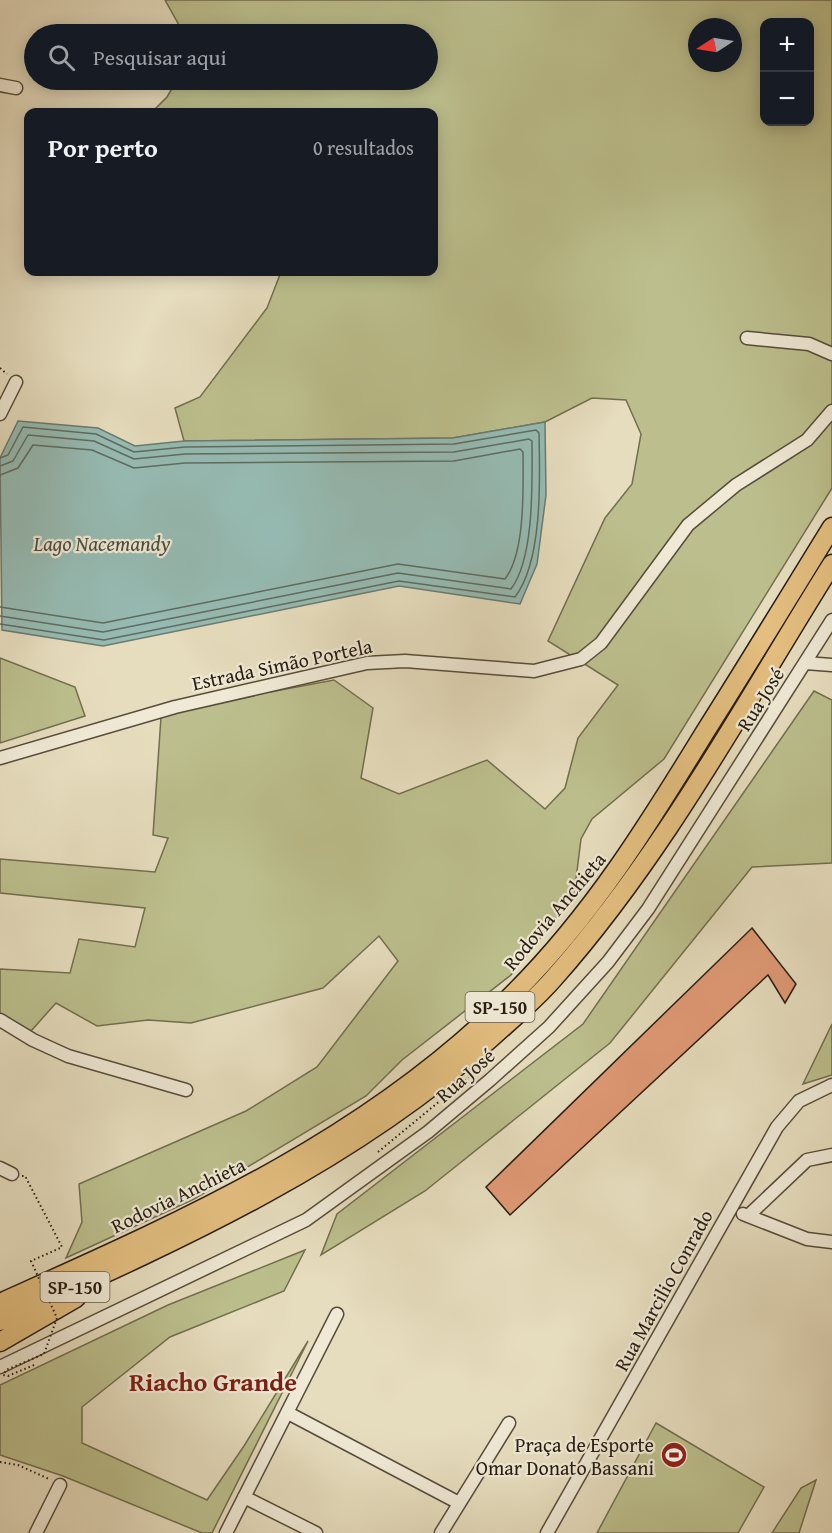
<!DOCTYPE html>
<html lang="pt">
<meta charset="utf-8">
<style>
body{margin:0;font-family:"Gentium Book Plus",serif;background:#242831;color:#f1f3f6}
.controls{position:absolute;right:18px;top:18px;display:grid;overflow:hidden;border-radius:12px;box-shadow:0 3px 15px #0003}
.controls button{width:54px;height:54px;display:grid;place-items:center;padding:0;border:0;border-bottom:2px solid #363941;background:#171b24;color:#f1f3f6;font:30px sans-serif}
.compass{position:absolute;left:688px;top:18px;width:54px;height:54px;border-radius:50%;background:#171b24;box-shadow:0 3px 15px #0003;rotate:258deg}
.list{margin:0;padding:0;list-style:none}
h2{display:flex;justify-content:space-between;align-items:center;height:78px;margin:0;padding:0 24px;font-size:26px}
h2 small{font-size:20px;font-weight:400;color:#9ea1a6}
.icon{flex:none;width:33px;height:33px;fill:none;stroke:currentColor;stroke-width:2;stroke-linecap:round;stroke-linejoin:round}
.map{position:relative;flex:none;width:832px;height:1533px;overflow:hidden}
.search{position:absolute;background:#171b24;box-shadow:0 3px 15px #0003;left:24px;top:24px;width:414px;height:66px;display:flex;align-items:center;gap:15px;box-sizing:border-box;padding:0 21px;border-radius:33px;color:#9ea1a6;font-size:22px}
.panel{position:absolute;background:#171b24;box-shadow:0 3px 15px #0003;left:24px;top:108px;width:414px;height:168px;border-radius:12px}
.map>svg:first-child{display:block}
</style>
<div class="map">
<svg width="832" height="1533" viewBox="0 0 832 1533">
<rect width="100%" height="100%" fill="#e6ddbe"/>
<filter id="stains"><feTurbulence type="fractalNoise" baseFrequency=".00333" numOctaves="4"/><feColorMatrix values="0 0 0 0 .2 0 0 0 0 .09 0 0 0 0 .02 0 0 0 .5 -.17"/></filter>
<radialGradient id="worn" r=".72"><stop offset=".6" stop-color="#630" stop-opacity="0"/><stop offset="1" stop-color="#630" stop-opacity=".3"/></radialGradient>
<path fill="#bcbf8d" stroke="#726e4f" stroke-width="1.5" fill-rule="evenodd" d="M165,0H832V488L664,759L592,819L581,839L574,895L511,975L402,1060L366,1096L194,1199L66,1258L82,1222L79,1184L246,1111L317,1067L398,961L379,936L323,988L191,1023L148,1020L97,1026L56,1003L31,1031L0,1014V969L70,973L79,939L135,947L145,908L0,893V859L155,872L168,838L153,835L161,717L184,708L334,680L373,708L361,778L399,794L487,760L545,809L565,788L578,738L618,685L548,641L605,518L632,484L641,434L626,400L592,398L545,422L453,438L184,441L175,408L200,397L267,308L281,272H434V112H152L167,97L177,80H428V34H184ZM764,22H810V122H764ZM697,27H733V63H697Z
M0,658L75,687L85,716L0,743Z
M814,691L832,700V863L752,867L610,1043L425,1191L321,1255L337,1214L583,1024Z
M832,1024V1075L803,1084Z
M305,1250L284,1291L170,1337L82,1407V1443L207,1500L244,1446L308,1341L212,1533H202L63,1476L0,1455V1385L168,1305Z
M656,1423L764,1487L738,1533H597Z
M816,1480L799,1533H772L801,1488Z"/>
<path fill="#96bbb3" stroke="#6a7b72" stroke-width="1.5" d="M18,421L98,428L135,446L184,441L453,438L545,422L546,495L537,564L520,604L399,586L103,646L2,630L0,458Z"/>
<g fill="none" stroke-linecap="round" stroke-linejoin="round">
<path stroke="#5e6c62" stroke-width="1.5" d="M0,458L8,455L23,427L96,434L134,452L185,447L454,444L536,430L539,433C540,477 543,561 515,597L399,581L104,640L0,624
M0,466L13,461L28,435L94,441L134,459L185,454L454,452L529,439L532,441C532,480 535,557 511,589L398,573L103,632L0,616
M0,475L18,468L33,445L92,450L134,468L185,463L454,461L520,449L523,452C523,485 526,552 505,579L398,564L103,623L0,607"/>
</g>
<path fill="#df9975" stroke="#271c11" stroke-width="1.5" d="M752,928L796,984L785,1003L768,975L510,1215L486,1187Z"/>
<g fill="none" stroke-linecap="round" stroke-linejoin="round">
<g stroke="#574c3c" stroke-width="15">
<path id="minor" d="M0,85L16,88
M747,338L809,344L832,354
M0,414L16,382
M805,663L832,665
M0,758L175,707L367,663L405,661L534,671L581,659L601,643L688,525L736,485L807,440L832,411
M0,1020L33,1040L68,1056L186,1090
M0,1168L12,1174
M743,1214L807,1239L832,1242
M748,1216L807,1160L832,1155
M0,1367L306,1220L428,1132L490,1080L549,1027L608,962L648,909L832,620
M288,1413L459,1503
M244,1497L316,1533
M36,1533L60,1485
M226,1533L337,1314
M441,1533L509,1423
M547,1533L777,1127L799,1101L832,1085"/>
</g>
<g stroke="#271c11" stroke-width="21">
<path id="highway" d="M0,1303C185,1220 371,1139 515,992C593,914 648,825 705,732C748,664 790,595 832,527
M0,1321C175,1242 346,1167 491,1038C512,1019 535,1000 554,978C664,854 744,704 832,564
M0,1342L76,1298"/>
</g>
<path stroke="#271c11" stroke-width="2" stroke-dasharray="1.5 3" stroke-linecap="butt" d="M0,368L7,374
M378,1152L475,1072
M22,1176H25L62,1247L58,1249
M0,1462L18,1465L49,1479"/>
<use href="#minor" stroke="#efe9d5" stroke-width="12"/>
<use href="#highway" stroke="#e3be7f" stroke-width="18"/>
<path stroke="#271c11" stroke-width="2" stroke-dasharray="1.5 3" stroke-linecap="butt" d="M34,1365L8,1376L3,1375L6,1370L44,1354L57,1318L31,1261L58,1249"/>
</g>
<defs>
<g id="stadium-disc" transform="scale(1.35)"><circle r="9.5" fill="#8f2418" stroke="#efe9d5"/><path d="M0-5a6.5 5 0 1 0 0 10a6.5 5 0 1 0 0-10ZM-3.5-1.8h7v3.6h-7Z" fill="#fff"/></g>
</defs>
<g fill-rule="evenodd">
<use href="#stadium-disc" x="674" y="1455"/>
</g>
<g text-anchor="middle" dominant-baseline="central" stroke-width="4.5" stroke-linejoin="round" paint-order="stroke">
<g fill="#efe9d5" stroke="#635a4c" stroke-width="1.5">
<rect x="465.5" y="992" width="69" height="30" rx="4.5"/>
<rect x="40.5" y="1272" width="69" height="30" rx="4.5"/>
</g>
<g font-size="18" font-weight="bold" fill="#271c11">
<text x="500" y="1007">SP-150</text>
<text x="75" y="1287">SP-150</text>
</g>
<g font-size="20" fill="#271c11" stroke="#efe9d5">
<text transform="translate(282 664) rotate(-12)">Estrada Simão Portela</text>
<text transform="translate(760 699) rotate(-58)">Rua José</text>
<text transform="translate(554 911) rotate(-50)">Rodovia Anchieta</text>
<text transform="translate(465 1075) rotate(-41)">Rua José</text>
<text transform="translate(178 1195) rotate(-26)">Rodovia Anchieta</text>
<text transform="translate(663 1290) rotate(-61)">Rua Marcilio Conrado</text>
</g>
<g font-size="20" fill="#271c11" stroke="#efe9d5" text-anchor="end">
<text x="654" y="1444">Praça de Esporte<tspan x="654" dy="23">Omar Donato Bassani</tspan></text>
</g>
<g font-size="21" font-style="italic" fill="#484c42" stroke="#efe9d5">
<text x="102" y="543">Lago Nacemandy</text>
</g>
<g font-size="26" font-weight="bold" fill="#7a1f14" stroke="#efe9d5">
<text x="213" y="1381">Riacho Grande</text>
</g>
</g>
<rect width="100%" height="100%" filter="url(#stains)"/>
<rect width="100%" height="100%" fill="url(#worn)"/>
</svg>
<div class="controls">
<button>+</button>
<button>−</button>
</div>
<svg class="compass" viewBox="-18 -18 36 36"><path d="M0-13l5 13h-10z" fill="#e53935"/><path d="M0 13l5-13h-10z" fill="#9ea1a6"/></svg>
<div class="search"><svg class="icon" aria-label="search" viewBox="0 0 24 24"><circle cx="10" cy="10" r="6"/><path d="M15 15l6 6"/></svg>Pesquisar aqui</div>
<section class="panel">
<h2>Por perto<small>0 resultados</small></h2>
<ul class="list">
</ul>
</section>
</div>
